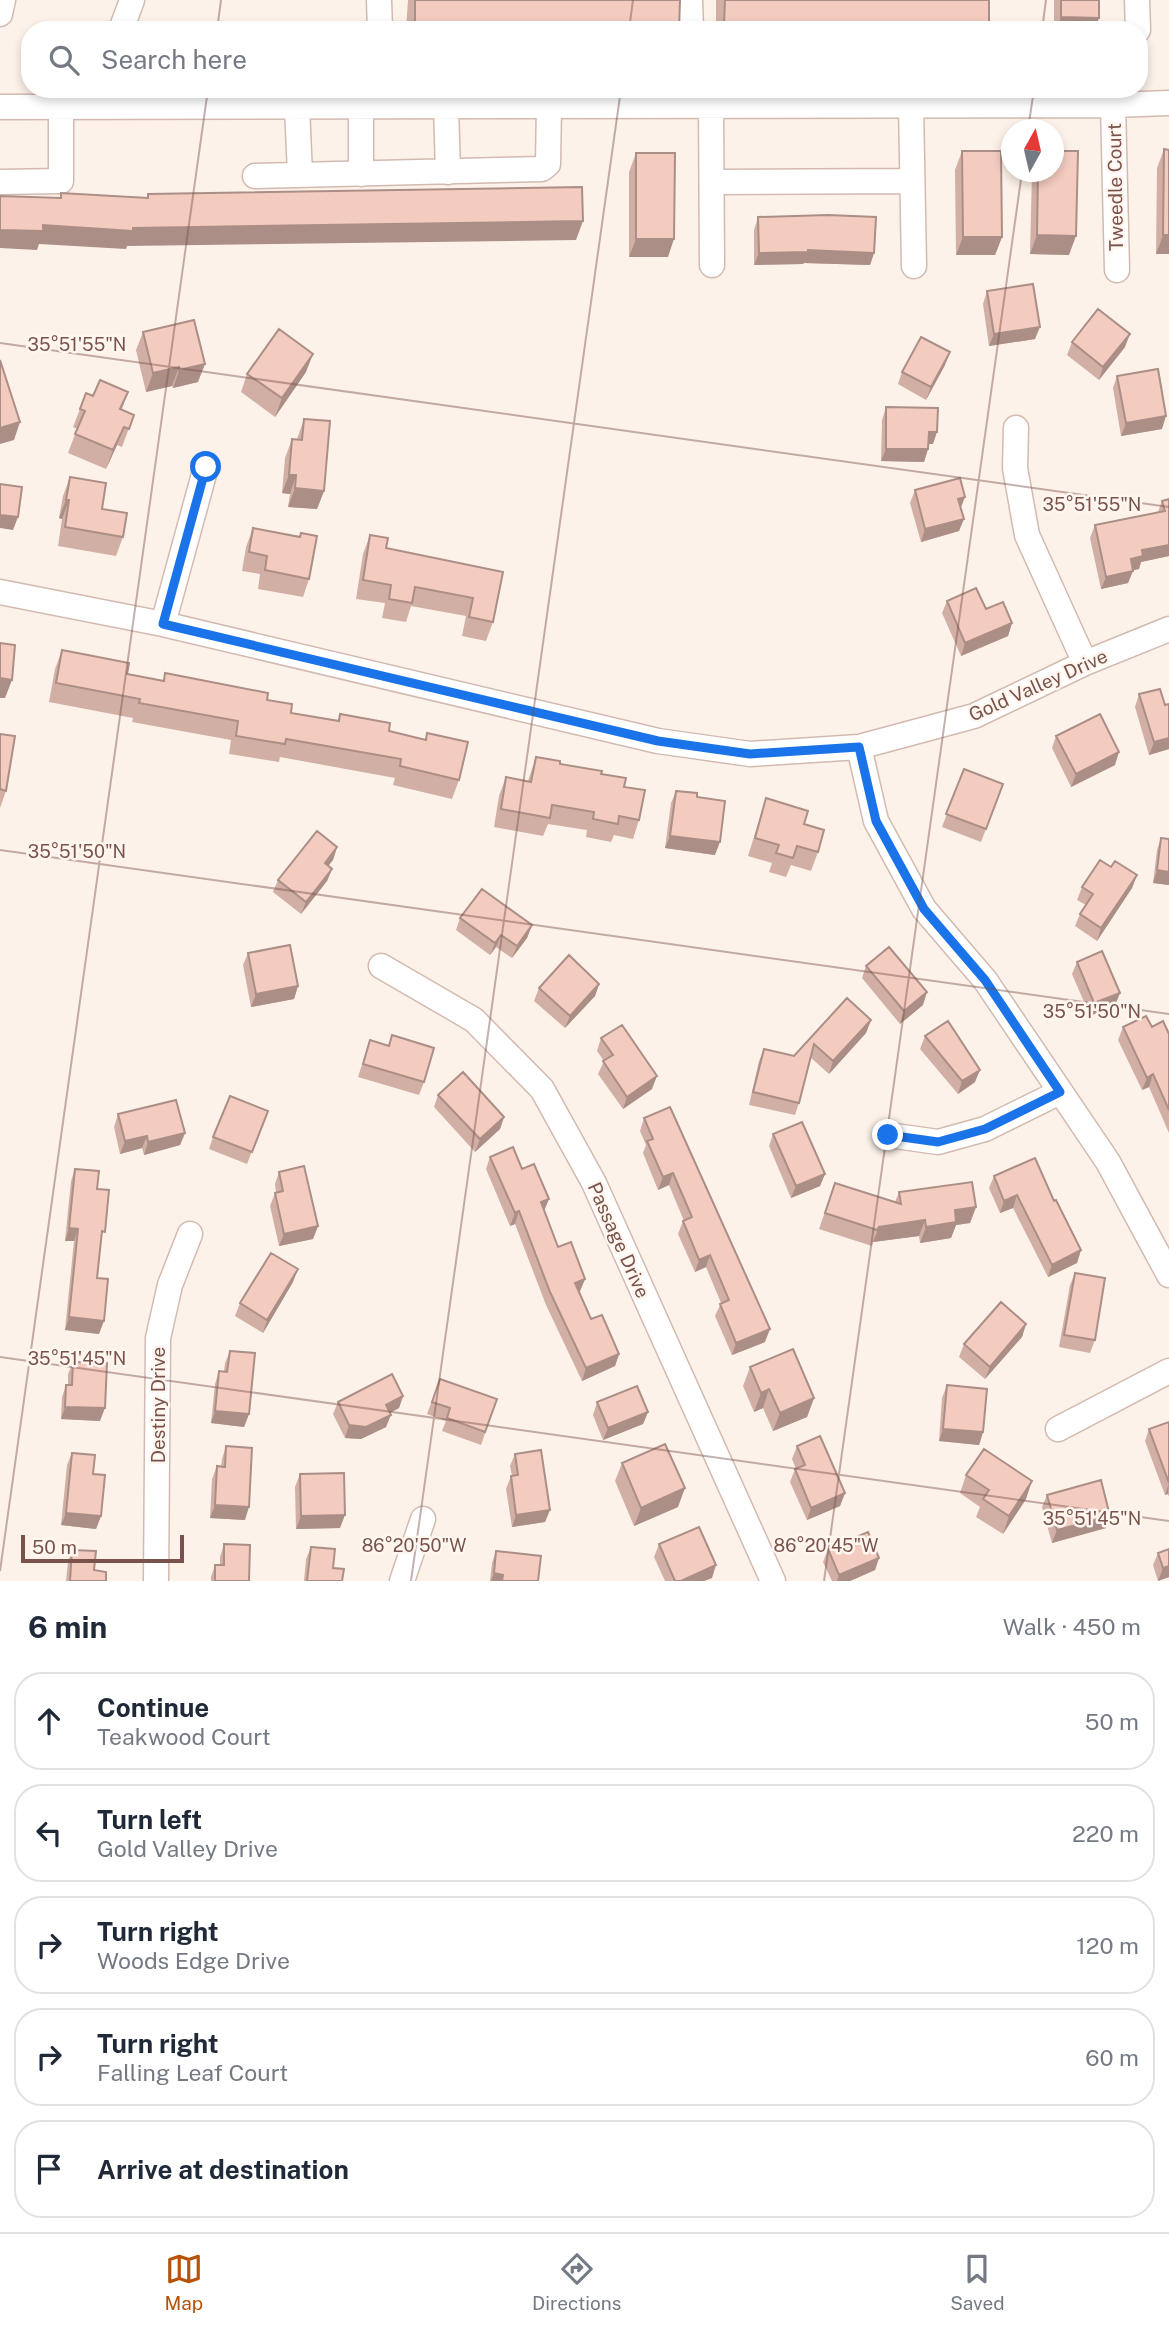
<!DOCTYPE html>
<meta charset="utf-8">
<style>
body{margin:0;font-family:"Public Sans",sans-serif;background:#f2f2f3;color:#1f2937}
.compass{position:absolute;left:1001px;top:119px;width:63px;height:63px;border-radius:50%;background:#fff;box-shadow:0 4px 10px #0003;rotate:8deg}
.scale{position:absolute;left:21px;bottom:18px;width:163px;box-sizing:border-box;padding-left:7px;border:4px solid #79534b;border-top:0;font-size:19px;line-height:24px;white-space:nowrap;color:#79534b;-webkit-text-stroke:5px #fff6f0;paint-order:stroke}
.stop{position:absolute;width:21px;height:21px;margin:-16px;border:5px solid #1a73e8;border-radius:50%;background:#fff}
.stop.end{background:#1a73e8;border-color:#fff;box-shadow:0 2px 7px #0008}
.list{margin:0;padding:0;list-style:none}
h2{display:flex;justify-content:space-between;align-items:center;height:91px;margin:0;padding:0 28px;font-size:30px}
h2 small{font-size:23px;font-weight:400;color:#747a83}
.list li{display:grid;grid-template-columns:46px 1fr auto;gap:21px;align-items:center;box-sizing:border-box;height:98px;margin:0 14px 14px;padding:0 14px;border:2px solid #e0e1e3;border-radius:28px}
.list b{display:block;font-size:26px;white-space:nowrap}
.list p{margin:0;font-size:23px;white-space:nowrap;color:#747a83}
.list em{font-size:23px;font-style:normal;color:#747a83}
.icon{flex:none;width:38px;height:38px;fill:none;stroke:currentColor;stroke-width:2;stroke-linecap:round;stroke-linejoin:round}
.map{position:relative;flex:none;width:1169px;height:1581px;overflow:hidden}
.search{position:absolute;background:#fff;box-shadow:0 4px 10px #0003;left:21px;right:21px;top:21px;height:77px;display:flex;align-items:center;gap:18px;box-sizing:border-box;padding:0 24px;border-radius:28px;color:#747a83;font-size:26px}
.sheet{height:651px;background:#fff}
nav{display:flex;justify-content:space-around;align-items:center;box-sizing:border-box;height:98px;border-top:2px solid #e0e1e3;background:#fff;font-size:19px;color:#747a83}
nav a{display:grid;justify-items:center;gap:4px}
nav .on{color:#b45309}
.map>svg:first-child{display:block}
</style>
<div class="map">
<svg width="1169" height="1581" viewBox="0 0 1169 1581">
<rect width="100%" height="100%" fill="#fdf2e9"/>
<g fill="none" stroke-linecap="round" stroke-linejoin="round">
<g stroke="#d3bab0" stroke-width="27">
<path id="minor" d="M379,0L380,30
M690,0L691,30
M1137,0L1138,30
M0,14L3,0
M121,30L132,0
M911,105L914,266
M1113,105L1117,270
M297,106L300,175
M361,106V174
M446,106L448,172
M711,106L712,265
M0,107L1113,105L1169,103
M255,176L542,169L548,164L549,105
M0,182L61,181V107
M712,182L912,181
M1016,428L1015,468L1027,535L1085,663
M0,592L163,624L658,741L750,754L859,747L974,716L1085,663L1169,629
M163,624L206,467
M859,747L876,821L924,909L985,980L1108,1162L1169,1275
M381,966L474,1020L542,1089L594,1183L773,1581
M888,1135L938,1142L985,1129L1060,1092
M1058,1429L1169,1371
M156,1581L158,1338L170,1285L190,1234
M402,1581L423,1519"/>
</g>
<use href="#minor" stroke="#fff" stroke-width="24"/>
</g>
<path fill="#d2afa4" d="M408,0H415L679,30H406Z
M716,0H989V30H716Z
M1054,0H1099L1095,30H1054Z
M1164,149L1169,150V254H1156L1157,168Z
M962,151L1002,237L995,255H956L955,170Z
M636,153L668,257H629V172Z
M1032,172H1054L1069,255L1030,254Z
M758,217L874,253L870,265L804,263L803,264L754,265V230Z
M987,291L1035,339L989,346L983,304Z
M143,332L198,382L173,388L172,386L146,392L136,350Z
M1072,342L1125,347L1099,380L1067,355Z
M945,365L926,400L898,384L902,372Z
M306,372L275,417L241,392L247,374Z
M1117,376L1162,429L1121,436L1113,388Z
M128,392L122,409L134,415L122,447L117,445L106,469L68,453L77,429L73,427L80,409L93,396Z
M886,407L933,444H928V449L924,462L881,461L882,420Z
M304,419L324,491L317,509L288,507L290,494L282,493L285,458L292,439H297Z
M70,477L102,509L123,537L116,556L58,546L62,519L59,518L63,496Z
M915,490L961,508L959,531L921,542L910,503Z
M1169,499V556L1141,562L1139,569L1133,570L1128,583L1101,589L1090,538L1095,525L1158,512L1162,501Z
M253,528L300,537L301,533L309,579L303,597L258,589L260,574L242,571L246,547Z
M370,535L386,548L503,572L493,622L486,641L462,636L466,616L411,606L406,622L382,618L385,603L356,599L363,554Z
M947,601L986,609L1012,623L1008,636L961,656L942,613Z
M62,650L127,674L163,681L165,673L267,700L291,713L338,721L340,714L389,731L425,740L427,733L459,780L452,799L393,785L395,778L280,757L279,762L229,754L231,740L132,722L133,718L49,702L55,669Z
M1139,694L1165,705L1169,704V749L1149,755L1135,707Z
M0,734L6,791L0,808Z
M1056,736L1115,765L1071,787L1052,748Z
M536,757L601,774L624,787L639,820L633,839L614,835L611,842L586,837L587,830L548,824L543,836L494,827L499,796L506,777L528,781Z
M964,769L1003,784L981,842L942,827Z
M676,791L697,797L715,855L665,848L671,803Z
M766,798L804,824L818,852L811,871L791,865L786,877L769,872L772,863L748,856Z
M1161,838L1169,839V885L1153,883L1157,850Z
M337,847L333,860L328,866L332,869L327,881L301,914L273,892L278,880Z
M1111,867L1137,875L1132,888L1097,941L1075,926L1080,914L1086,905L1077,900L1082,887Z
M460,918L532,925L527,938L512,958L496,947L490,955L456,930Z
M248,953L298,986L294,999L251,1007L243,965Z
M1077,962L1120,993L1115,1005L1090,1016L1072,974Z
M866,966L923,1005L900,1024L862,978Z
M599,984L595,996L565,1028L534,1001L539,988Z
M847,998L871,1020L866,1033L829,1074L810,1057L799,1103L795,1115L749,1105L759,1061L764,1049L794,1056Z
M1123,1027H1152L1169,1034V1133L1149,1087L1142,1090L1118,1040Z
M925,1036L975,1082L958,1094L920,1049Z
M601,1038L652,1089L623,1109L598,1074L604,1061L597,1051Z
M370,1040L388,1046L424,1082L419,1095L358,1077Z
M438,1095L504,1117L500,1129L475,1152L434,1107Z
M268,1111L247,1164L209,1149L213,1137Z
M118,1114L185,1133L180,1145L144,1155L142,1148L120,1154L114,1127Z
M644,1118L765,1342L732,1355L715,1316L721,1303L706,1267L695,1272L678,1234L683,1221H684L669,1185L658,1190L643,1153L646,1145L640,1131Z
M773,1134L825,1174L820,1186L791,1198L769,1146Z
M490,1157L522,1169L544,1211L558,1247L585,1279L580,1291L579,1292L591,1319L619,1354L615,1366L582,1381L546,1305L515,1224L510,1226L486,1169Z
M75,1169L97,1189L101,1243L97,1278L99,1334L65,1330L74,1241H65L71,1181Z
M279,1172L318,1226L313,1239L279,1246L270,1206L275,1193H276L275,1184Z
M994,1176L1081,1250L1077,1263L1048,1277L1013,1208L1000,1213L989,1188Z
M835,1183L895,1202L899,1192L976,1207L970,1223L956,1225L951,1238L920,1243L919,1236L873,1242L872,1246L819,1229Z
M1075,1273L1095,1340L1090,1353L1059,1347L1070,1285Z
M293,1282L263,1333L235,1316L240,1303Z
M1026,1324L1022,1337L985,1379L959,1357L964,1344Z
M230,1351L249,1414L244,1427L211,1423L215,1384L219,1371H224L225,1363Z
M73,1362L100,1421L61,1419L62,1397L66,1385H68V1374Z
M750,1367L814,1398L807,1417L773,1431L763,1408L754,1412L743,1386Z
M440,1379L497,1399L481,1445L442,1431L446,1421L427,1414Z
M947,1385L983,1432L979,1445L939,1441L942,1398Z
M403,1396L399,1408L390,1413L386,1427L361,1439L345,1438L333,1414L338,1402Z
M597,1402L648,1412L643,1424L603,1440L593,1415Z
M1169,1422V1497L1168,1494L1165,1495L1145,1441L1149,1429Z
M226,1446L245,1520L210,1518L212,1479L217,1466L221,1467L222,1459Z
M797,1446L845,1493L840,1506L807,1520L790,1482L795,1469H796L792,1459Z
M72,1453L93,1474L101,1516L96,1529L61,1525L67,1465Z
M515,1454L550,1510L545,1522L512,1527L506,1489L511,1476H512L510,1466Z
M622,1463L678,1507L634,1526L615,1481Z
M300,1474L340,1528L296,1529L295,1487Z
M966,1475L1026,1499L1003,1534L976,1517L980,1507L960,1493Z
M1047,1495L1110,1516L1106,1528L1052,1543L1042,1507Z
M224,1544L249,1581H211V1577L215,1565H220V1557Z
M659,1544L712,1578L704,1581H665L654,1557Z
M311,1547L342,1581H304L306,1559Z
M828,1549L879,1558L875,1570L850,1581H832L823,1562Z
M1169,1549V1577L1158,1581L1153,1565L1158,1553Z
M72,1550L94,1570L106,1581H66L68,1562Z
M496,1551L538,1581H490L492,1563Z"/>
<path fill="#ab8e86" d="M1061,17L1099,18L1095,30H1056Z
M724,25L966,30H723Z
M415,28L508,30H414Z
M583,221L576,240L127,246L126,249L39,244L37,250L0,248V230L43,225L133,228Z
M1037,235L1076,236L1069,255L1030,254Z
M1163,235H1169V254H1156Z
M963,237H1002L995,255H956Z
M636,239H674L668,257H629Z
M808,250L874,253L870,265L804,263L803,264L754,265L759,253Z
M1040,327L1035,339L989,346L994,334Z
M1130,334L1125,347L1099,380L1103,367Z
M950,352L945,365L926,400L931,387Z
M313,354L306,372L275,417L282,398Z
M205,364L198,382L173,388L179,370Z
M179,367L172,386L146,392L153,373Z
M1166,416L1162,429L1121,436L1126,423Z
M20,422L14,440L0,444V428Z
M124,427L117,445L106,469L113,450Z
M929,432H937L933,444H924Z
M886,449H928L924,462L881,461Z
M289,475H296L290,494L282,493Z
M295,488L324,491L317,509L288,507Z
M965,497L960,510L958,499Z
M66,500H69L62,519L59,518Z
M0,515L18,517L13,530L0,528Z
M964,519L959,531L921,542L925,529Z
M1169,545V556L1141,562L1139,569L1126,572L1131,559L1142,550Z
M1133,571L1128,583L1101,589L1106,577Z
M1012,623L1008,636L961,656L965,643Z
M0,678L12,680L5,698H0Z
M1169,738V749L1149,755L1154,742Z
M1119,752L1115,765L1071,787L1076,774Z
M670,836L720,842L715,855L665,848Z
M337,847L333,860L320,876L325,863Z
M332,869L327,881L301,914L306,902Z
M1157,870L1169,872V885L1153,883Z
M1137,875L1132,888L1097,941L1101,928Z
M532,925L527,938L512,958L517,946Z
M501,935L496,947L490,955L495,943Z
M599,984L595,996L565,1028L570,1016Z
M298,986L294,999L251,1007L256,994Z
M927,992L923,1005L900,1024L904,1011Z
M1120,993L1115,1005L1090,1016L1094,1003Z
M871,1020L866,1033L829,1074L833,1061Z
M980,1070L975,1082L958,1094L962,1081Z
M1153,1074L1149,1087L1142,1090L1147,1078Z
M657,1076L652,1089L623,1109L627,1097Z
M504,1117L500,1129L475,1152L480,1139Z
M185,1133L180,1145L144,1155L148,1142Z
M147,1136L142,1148L120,1154L125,1141Z
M673,1173L669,1185L658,1190L663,1177Z
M825,1174L820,1186L791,1198L796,1186Z
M1017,1195L1013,1208L1000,1213L1004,1201Z
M549,1199L544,1211L541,1202Z
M976,1207L970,1223L956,1225L951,1238L920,1243L926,1227L955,1210Z
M519,1211L515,1224L510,1226L515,1213Z
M925,1220L919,1236L873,1242L879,1227Z
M318,1226L313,1239L279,1246L284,1234Z
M69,1228L78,1229L74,1241H65Z
M1081,1250L1077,1263L1048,1277L1052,1265Z
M710,1255L706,1267L695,1272L699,1260Z
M298,1269L293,1282L263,1333L267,1320Z
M585,1279L580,1291L570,1295L575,1283Z
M69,1317L104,1321L99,1334L65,1330Z
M1026,1324L1022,1337L985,1379L990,1367Z
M770,1329L765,1342L732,1355L736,1343Z
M619,1354L615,1366L582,1381L586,1368Z
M769,1389L763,1408L754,1412L761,1393Z
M403,1396L399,1408L381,1417L386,1405Z
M814,1398L807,1417L773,1431L780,1413Z
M65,1407L105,1408L100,1421L61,1419Z
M215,1411L249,1414L244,1427L211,1423Z
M648,1412L643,1424L603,1440L608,1428Z
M391,1415L386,1427L361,1439L345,1438L349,1425Z
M943,1429L983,1432L979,1445L939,1441Z
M1032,1481L1026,1499L1003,1534L1009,1516Z
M1169,1483L1168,1494L1165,1495Z
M685,1488L678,1507L634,1526L641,1508Z
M845,1493L840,1506L807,1520L811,1508Z
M215,1505L249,1507L245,1520L210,1518Z
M550,1510L545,1522L512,1527L516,1515Z
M66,1513L101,1516L96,1529L61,1525Z
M345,1515L340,1528L296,1529L301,1516Z
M1110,1516L1106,1528L1052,1543L1057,1530Z
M879,1558L875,1570L850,1581H837L839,1575Z
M716,1565L712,1578L704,1581H681Z
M1169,1566V1577L1158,1581L1163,1568Z
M494,1573L503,1575L501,1581H491Z"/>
<path fill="#f4cbbf" stroke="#ab8e86" stroke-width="2" d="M415,0H680L679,30H508L415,28Z
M725,0H989V30L724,25Z
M1061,0H1099V18L1061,17Z
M1164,149L1169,150V235H1163Z
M962,151H1001L1002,237H963Z
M1054,151H1078L1076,236L1037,235L1038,172H1054Z
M636,153H675L674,239H636Z
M582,187L583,221L133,228V231L43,225V231L0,230V196L61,198V193L148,198V194Z
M828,215L876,217L874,253L808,250V252L759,253L758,217Z
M1033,284L1040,327L994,334L987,291Z
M1098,309L1130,334L1103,367L1072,342Z
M194,320L205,364L179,370V367L153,373L143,332Z
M279,329L313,354L282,398L247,374Z
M921,337L950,352L931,387L902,372Z
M0,360L20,422L0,428Z
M1158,369L1166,416L1126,423L1117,376Z
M100,380L128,392L120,409L134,415L129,429L124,427L113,450L75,434L85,411L80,409L86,393L93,396Z
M886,407L938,408L937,432H929L928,449H886Z
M304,419L330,421L324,491L295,488L296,475H289L292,439L302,440Z
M70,477L106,483L102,509L127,513L123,537L65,527L69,500H66Z
M960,478L965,497L958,499L964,519L925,529L915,490Z
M0,484L22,487L18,517L0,515Z
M1169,499V545L1142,550L1143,556L1131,559L1133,571L1106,577L1095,525L1165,511L1162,501Z
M253,528L300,537L301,533L317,536L309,579L265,570L267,556L249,552Z
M370,535L388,538L386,548L503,572L493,622L469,617L473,598L415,587L412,603L389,599L391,585L363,580Z
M976,588L986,609L1003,602L1012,623L965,643L947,601Z
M0,643L15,645L12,680L0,678Z
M62,650L129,663L127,674L164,681L165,673L268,693L267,700L292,704L291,713L339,721L340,714L390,723L389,731L426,740L427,733L468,742L459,780L400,766L401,759L286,739L285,744L236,736L238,721L139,703L140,699L56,683Z
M1160,689L1165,705L1169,704V738L1154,742L1139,694Z
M1100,714L1119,752L1076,774L1056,736Z
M0,734L15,736L6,791L0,789Z
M536,757L560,761V764L602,771L601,774L626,778L624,787L645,790L639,820L619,816L618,824L593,819L594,812L552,805L550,818L501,809L506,777L531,782Z
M964,769L1003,784L986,829L946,814Z
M676,791L697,793V797L725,801L720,842L670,836Z
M766,798L808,811L804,824L824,830L818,852L797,846L793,858L776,853L779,845L755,838Z
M317,831L337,847L325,863L332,869L306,902L278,880Z
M1161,838L1169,839V872L1157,870Z
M1100,860L1111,867L1115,861L1137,875L1101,928L1080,914L1093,894L1082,887Z
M482,889L532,925L517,946L501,935L495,943L460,918Z
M290,945L298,986L256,994L248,953Z
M889,947L927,992L904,1011L866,966Z
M1102,951L1120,993L1094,1003L1077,962Z
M569,955L599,984L570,1016L539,988Z
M847,998L871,1020L833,1061L814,1044L799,1103L753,1092L764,1049L794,1056Z
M1146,1016L1152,1027L1163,1021L1169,1034V1110L1153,1074L1147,1078L1123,1027Z
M948,1021L980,1070L962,1081L925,1036Z
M622,1025L657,1076L627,1097L603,1061L613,1055L601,1038Z
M392,1035L434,1048L424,1082L363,1064L370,1040L389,1046Z
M463,1072L504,1117L480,1139L438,1095Z
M230,1096L268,1111L252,1152L213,1137Z
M176,1100L185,1133L148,1142L147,1136L125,1141L118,1114Z
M670,1107L770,1329L736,1343L720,1304L729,1300L710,1255L699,1260L683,1221L692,1217L673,1173L663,1177L647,1141L653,1139L644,1118Z
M802,1122L825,1174L796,1186L773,1134Z
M513,1147L522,1169L534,1164L549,1199L541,1202L558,1247L571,1242L585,1279L575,1283L591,1319L602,1315L619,1354L586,1368L550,1292L519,1211L515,1213L490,1157Z
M1035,1158L1054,1201L1056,1200L1081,1250L1052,1265L1017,1195L1004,1201L994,1176Z
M304,1166L318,1226L284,1234L275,1193L283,1191L279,1172Z
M75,1169L99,1171L97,1189L109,1190L105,1232L102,1231L97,1278L108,1279L104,1321L69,1317L78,1229L69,1228Z
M972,1182L976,1207L955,1210L956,1222L926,1227L925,1220L879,1227L877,1230L825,1213L835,1183L901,1204L899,1192Z
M271,1253L298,1269L267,1320L240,1303Z
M1075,1273L1105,1278L1095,1340L1064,1335Z
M1001,1302L1026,1324L990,1367L964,1344Z
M793,1349L814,1398L780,1413L769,1389L761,1393L750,1367Z
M230,1351L255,1353L249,1414L215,1411L219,1371L227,1372Z
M73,1362L107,1363L105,1408L65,1407L66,1385H72Z
M392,1374L403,1396L386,1405L391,1415L366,1427L349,1425L338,1402Z
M440,1379L497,1399L485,1432L447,1418L450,1408L432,1402Z
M947,1385L987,1389L983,1432L943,1429Z
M637,1386L648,1412L608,1428L597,1402Z
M1169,1422V1483L1149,1429Z
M820,1436L845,1493L811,1508L795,1469L805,1465L797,1446Z
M665,1444L685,1488L641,1508L622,1463Z
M226,1446L252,1448L249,1507L215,1505L217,1466L225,1467Z
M984,1449L1032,1481L1009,1516L983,1499L989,1490L966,1475Z
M541,1450L550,1510L516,1515L511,1476L518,1475L515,1454Z
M72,1453L95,1455L93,1474L105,1475L101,1516L66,1513Z
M344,1473L345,1515L301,1516L300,1474Z
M1101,1480L1110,1516L1057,1530L1047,1495Z
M699,1527L716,1565L681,1581H675L659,1544Z
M868,1532L879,1558L839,1575L828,1549Z
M224,1544L250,1545L249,1581H215V1565H224Z
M311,1547L335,1549L333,1568L344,1569L342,1581H307Z
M1169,1549V1566L1163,1568L1158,1553Z
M72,1550L96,1551L94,1570L106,1572V1581H70Z
M496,1551L541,1556L538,1581H502L503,1575L494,1573Z"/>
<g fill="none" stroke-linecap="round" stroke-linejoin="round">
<path stroke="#1a73e8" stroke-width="9" d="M206,467L163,624L658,741L750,754L859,747L876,821L924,909L985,980L1060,1092L985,1129L938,1142L888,1135"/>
</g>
<path fill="none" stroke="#79534b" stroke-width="2" stroke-opacity="0.45" d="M217,30L221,0M629,30L633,0M1042,30L1046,0M1028,130L1034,89M0,343L1169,507M0,850L1169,1014M0,1357L1169,1521M0,1571L208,89M411,1581L621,89M824,1581L1022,172"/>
<g text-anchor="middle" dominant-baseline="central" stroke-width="5" stroke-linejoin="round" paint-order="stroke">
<g font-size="19" fill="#79534b" stroke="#fff6f0">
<text transform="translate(1115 187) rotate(-91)">Tweedle Court</text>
<text transform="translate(1038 685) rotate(-24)">Gold Valley Drive</text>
<text transform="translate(619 1240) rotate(66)">Passage Drive</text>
<text transform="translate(158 1405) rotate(-90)">Destiny Drive</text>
</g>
</g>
<g font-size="18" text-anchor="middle" fill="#79534b" stroke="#fff6f0" stroke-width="5" stroke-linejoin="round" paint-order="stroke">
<text x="77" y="351">35°51'55"N</text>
<text x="1092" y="511">35°51'55"N</text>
<text x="77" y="858">35°51'50"N</text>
<text x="1092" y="1018">35°51'50"N</text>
<text x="77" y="1365">35°51'45"N</text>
<text x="1092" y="1525">35°51'45"N</text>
<text x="414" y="1552">86°20'50"W</text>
<text x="826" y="1552">86°20'45"W</text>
</g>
</svg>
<svg class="compass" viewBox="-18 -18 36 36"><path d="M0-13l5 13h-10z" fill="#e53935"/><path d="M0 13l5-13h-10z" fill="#747a83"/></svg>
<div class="scale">50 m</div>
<div class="stop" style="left:206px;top:467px"></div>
<div class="stop end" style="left:888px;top:1135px"></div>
<div class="search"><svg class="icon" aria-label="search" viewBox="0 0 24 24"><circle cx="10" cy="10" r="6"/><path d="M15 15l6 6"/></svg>Search here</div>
</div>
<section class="sheet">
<h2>6 min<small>Walk · 450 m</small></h2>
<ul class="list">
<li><svg class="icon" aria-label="ahead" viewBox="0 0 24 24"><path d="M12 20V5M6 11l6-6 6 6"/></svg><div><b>Continue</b><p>Teakwood Court</p></div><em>50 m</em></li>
<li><svg class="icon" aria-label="left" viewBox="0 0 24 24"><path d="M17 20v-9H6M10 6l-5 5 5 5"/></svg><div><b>Turn left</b><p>Gold Valley Drive</p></div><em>220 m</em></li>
<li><svg class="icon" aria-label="right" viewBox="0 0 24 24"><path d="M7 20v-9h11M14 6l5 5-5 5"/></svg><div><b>Turn right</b><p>Woods Edge Drive</p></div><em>120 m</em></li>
<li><svg class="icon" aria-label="right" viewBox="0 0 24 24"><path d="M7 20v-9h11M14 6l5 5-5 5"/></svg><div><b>Turn right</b><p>Falling Leaf Court</p></div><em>60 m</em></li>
<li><svg class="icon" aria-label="arrive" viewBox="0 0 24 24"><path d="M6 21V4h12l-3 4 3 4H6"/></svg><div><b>Arrive at destination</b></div></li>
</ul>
</section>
<nav>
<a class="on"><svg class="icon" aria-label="map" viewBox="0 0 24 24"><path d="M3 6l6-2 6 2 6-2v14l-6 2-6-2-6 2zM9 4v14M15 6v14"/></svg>Map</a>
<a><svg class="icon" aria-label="directions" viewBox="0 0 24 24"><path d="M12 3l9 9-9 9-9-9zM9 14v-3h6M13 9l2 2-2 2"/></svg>Directions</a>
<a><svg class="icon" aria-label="saved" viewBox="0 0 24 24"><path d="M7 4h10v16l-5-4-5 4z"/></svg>Saved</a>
</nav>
